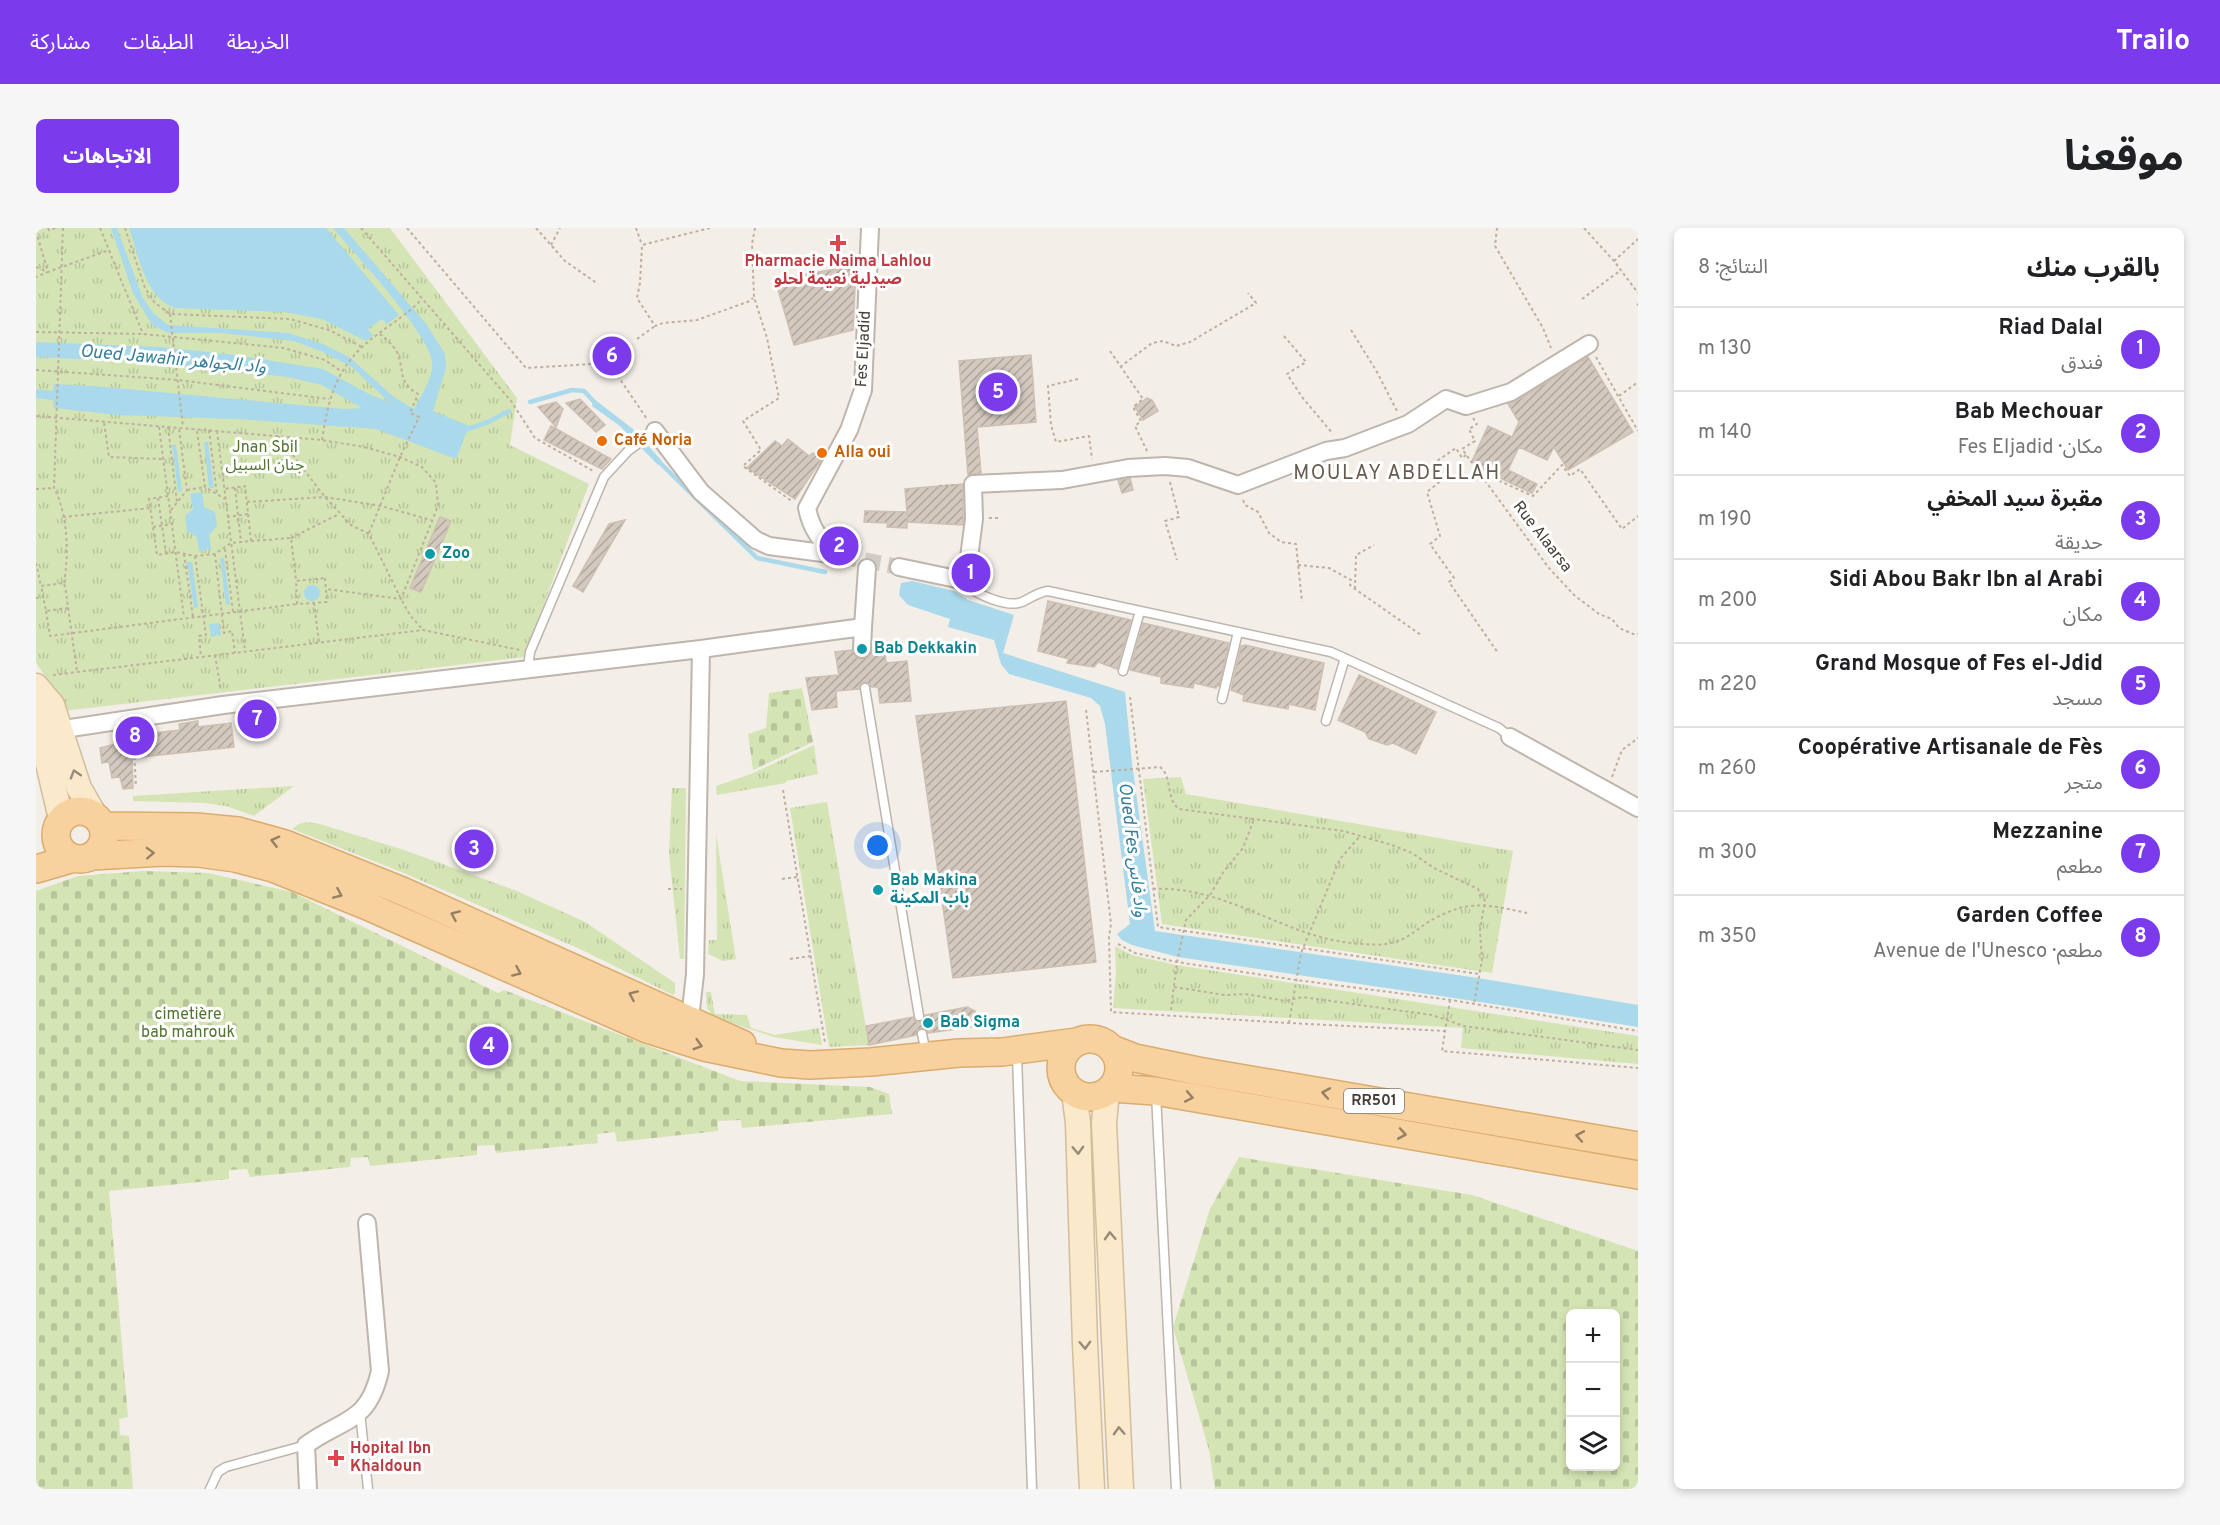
<!DOCTYPE html>
<html lang="ar">
<meta charset="utf-8">
<style>
body{margin:0;font-family:Overpass,"Noto Sans Arabic",sans-serif;background:#f6f6f6;color:#202124;direction:rtl}
.controls{position:absolute;right:18px;bottom:18px;display:grid;overflow:hidden;border-radius:9px;box-shadow:0 3px 9px #0003}
.controls button{width:54px;height:54px;display:grid;place-items:center;padding:0;border:0;border-bottom:2px solid #e0e0e0;background:#fff;color:#202124;font:30px sans-serif}
.you{position:absolute;left:842px;top:618px;width:21px;height:21px;margin:-15px;border:4px solid #fff;border-radius:50%;background:#1a73e8;box-shadow:0 0 0 9px #1a73e833}
.badge{display:grid;place-items:center;width:39px;height:39px;border-radius:50%;background:#7c3aed;color:#fff;font-size:20px;font-weight:700}
.pin{position:absolute;translate:-50% -50%;border:3px solid #fff;box-shadow:0 2px 6px #0006}
.list{margin:0;padding:0;list-style:none}
h2{display:flex;justify-content:space-between;align-items:center;height:78px;margin:0;padding:0 24px;font-size:26px}
h2 small{font-size:20px;font-weight:400;color:#757577}
.list li{display:grid;grid-template-columns:39px 1fr auto;gap:18px;align-items:center;box-sizing:border-box;height:84px;padding:0 24px;border-top:2px solid #e0e0e0}
.list b{display:block;font-size:22px;white-space:nowrap}
.list p{margin:0;font-size:20px;white-space:nowrap;color:#757577}
.list em{font-size:20px;font-style:normal;color:#757577}
.icon{flex:none;width:33px;height:33px;fill:none;stroke:currentColor;stroke-width:2;stroke-linecap:round;stroke-linejoin:round}
.map{position:relative;flex:none;width:1602px;height:1261px;overflow:hidden;direction:ltr;border-radius:9px}
header{display:flex;align-items:center;gap:36px;box-sizing:border-box;height:84px;padding:0 30px;background:#7c3aed;color:#fff}
header strong{font-size:28px}
nav{display:flex;gap:33px;margin-inline-start:auto;font-size:21px}
.intro{display:flex;align-items:center;justify-content:space-between;box-sizing:border-box;height:144px;padding:0 36px}
h1{margin:0;font-size:42px}
.button{padding:15px 27px;border-radius:9px;background:#7c3aed;color:#fff;font-size:21px;font-weight:700}
main{display:flex;gap:36px;padding:0 36px}
aside{flex:1;background:#fff;border-radius:9px;box-shadow:0 3px 9px #0003}
.map>svg:first-child{display:block}
</style>
<header>
<strong>Trailo</strong>
<nav><a>الخريطة</a><a>الطبقات</a><a>مشاركة</a></nav>
</header>
<div class="intro"><h1>موقعنا</h1><a class="button">الاتجاهات</a></div>
<main>
<aside>
<h2>بالقرب منك<small>النتائج: 8</small></h2>
<ul class="list">
<li><span class="badge">1</span><div><b>Riad Dalal</b><p>فندق</p></div><em>130 m</em></li>
<li><span class="badge">2</span><div><b>Bab Mechouar</b><p>مكان · Fes Eljadid</p></div><em>140 m</em></li>
<li><span class="badge">3</span><div><b>مقبرة سيد المخفي</b><p>حديقة</p></div><em>190 m</em></li>
<li><span class="badge">4</span><div><b>Sidi Abou Bakr Ibn al Arabi</b><p>مكان</p></div><em>200 m</em></li>
<li><span class="badge">5</span><div><b>Grand Mosque of Fes el-Jdid</b><p>مسجد</p></div><em>220 m</em></li>
<li><span class="badge">6</span><div><b>Coopérative Artisanale de Fès</b><p>متجر</p></div><em>260 m</em></li>
<li><span class="badge">7</span><div><b>Mezzanine</b><p>مطعم</p></div><em>300 m</em></li>
<li><span class="badge">8</span><div><b>Garden Coffee</b><p>مطعم · Avenue de l'Unesco</p></div><em>350 m</em></li>
</ul>
</aside>
<div class="map">
<svg width="1602" height="1261" viewBox="0 0 1602 1261">
<defs>
<pattern id="grass-tufts" width="24" height="20" patternUnits="userSpaceOnUse" patternTransform="scale(1.5)"><rect width="24" height="20" fill="#d5e4b4"/><path d="M3 7l-1-3M5 7V3M7 7l1-3M15 17l-1-3M17 17v-4M19 17l1-3" fill="none" stroke="#b8c59b"/></pattern>
<pattern id="cemetery-stones" width="16" height="16" patternUnits="userSpaceOnUse" patternTransform="scale(1.5)"><rect width="16" height="16" fill="#d5e4b4"/><path d="M2 7V4a2 2 0 0 1 4 0v3zM10 15v-3a2 2 0 0 1 4 0v3z" fill="#b8c59b"/></pattern>
<pattern id="garden-furrows" width="10" height="10" patternUnits="userSpaceOnUse" patternTransform="scale(1.5)"><rect width="10" height="10" fill="#d5e4b4"/><path d="M-1 1l2-2M0 10L10 0M9 11l2-2" fill="none" stroke="#b8c59b"/></pattern>
<pattern id="building-hatch" width="6" height="6" patternUnits="userSpaceOnUse" patternTransform="scale(1.5)"><rect width="6" height="6" fill="#d4c9bf"/><path d="M-1 1l2-2M0 6l6-6M5 7l2-2" fill="none" stroke="#aea59c"/></pattern>
</defs>
<rect width="100%" height="100%" fill="#f3eee8"/>
<path fill="url(#grass-tufts)" d="M0,0H354L481,170L474,217L553,256L488,429L27,483L9,448L0,435Z
M778,517L782,546L750,553V555L681,567L680,558L715,546Z
M1145,549L1150,566L1477,623L1456,745L1126,696L1107,551Z
M258,558L218,588L190,578L169,575L97,573V568Z
M636,560H650L648,731H644L633,626Z
M791,574L833,817L793,819L754,580Z
M270,594L284,596L368,622L481,663L549,694L639,755V765L637,767L544,721L363,643L256,601L263,596Z
M680,606L700,731L687,733L672,726L673,712H681Z
M1079,718L1096,727L1140,737L1602,808V836L1425,820L1427,800L1077,780L1080,745Z
M670,764H675L679,786L711,787L715,800L739,807L783,800L786,817L738,809L678,789L671,780Z"/>
<path fill="url(#cemetery-stones)" fill-rule="evenodd" d="M766,460L777,514L717,542L712,506L730,500L733,465Z
M107,643L172,645L256,664L462,765L468,762L704,853L834,859L853,866L856,886L706,900L705,892L682,893V903L581,914L579,904L561,906L562,915L460,925L458,917L441,918V927L334,938L332,929L315,930L314,939L214,949L211,941L193,942V951L73,963L92,1189L83,1191L84,1207L93,1208L97,1261H3L0,1259V663L42,648Z
M1203,929L1436,967L1602,1023V1261H1179L1173,1222L1137,1099L1174,981ZM1534,1086H1580V1238H1534Z"/>
<path fill="url(#garden-furrows)" d="M431,611L450,618L445,632L426,625Z"/>
<path fill="#a9d9eb" d="M75,0H81L106,68L117,85L132,97L252,105L287,116L313,129L358,169L378,181C385,167 398,149 396,133C393,106 318,25 297,0H308L391,97L409,126L410,140L397,183L433,198L420,231L340,201L202,191L81,187L18,180L17,172L0,170V161L17,163L18,156L58,158L307,181L326,180L286,157L252,149L104,134L0,129V114L125,119L192,126L287,141L333,166L353,174L316,139L287,124L258,113L185,105H133L116,97L97,65Z
M93,0H290L363,87L351,96L346,91L332,101L337,108L330,113L286,91L248,84L139,80C108,69 103,27 93,0Z
M558,171L597,201L626,233L622,237L584,198L556,178Z
M168,214H172L178,260H173Z
M136,217H140L146,263L142,264Z
M166,264L168,279L179,284L181,298L173,307L175,321L163,323L161,309L151,303L149,288L157,281L154,266Z
M184,330H188L194,376L190,377Z
M151,334H156L162,379L158,380Z
M876,353L918,363L932,372L978,387L967,425L1089,464L1096,535L1119,703L1442,750L1602,777V799L1438,773L1142,729L1096,717L1086,712L1081,706L1094,696L1069,496L1064,478L1055,470L973,446L965,436L958,412L912,399L914,391L872,377L863,367L865,355Z
M268 365a8 8 0 1 1 16 0a8 8 0 1 1-16 0Z
M183,395L185,407L175,409L173,396Z"/>
<g fill="none" stroke-linecap="round" stroke-linejoin="round">
<path stroke="#a9d9eb" stroke-width="4.5" d="M494,174L536,162L548,163L561,177
M426,203L452,194L473,183
M620,231L721,330L789,344"/>
</g>
<path fill="url(#building-hatch)" stroke="#cebfb2" stroke-width="1.5" d="M820,38L817,102L758,117L739,51Z
M995,127L1000,194L941,199L945,245L932,247L923,133Z
M1552,129L1597,204L1532,242L1518,219L1511,232L1483,219L1472,242L1501,256L1496,265L1444,241L1436,233L1452,198L1476,209L1483,194L1472,176L1480,173Z
M1111,170L1116,172L1122,183L1107,192L1099,179Z
M544,171L569,197L560,204L530,175Z
M520,174L527,181L520,199L502,179Z
M515,198L540,212L575,231L566,241L508,212Z
M752,211L773,228L777,225L785,232L759,271L711,240L739,213L746,218Z
M1094,250L1097,262L1086,265L1082,252Z
M927,256V297L872,294L869,261Z
M829,283L871,284V300L851,299L852,295L828,294Z
M404,289L415,293L385,364L374,360Z
M589,292L547,364L537,358L573,296Z
M1012,373L1095,392L1081,441L1062,434L1058,439L1031,435L1033,431L1002,423Z
M1107,395L1193,415L1183,458L1181,457L1180,460L1158,455L1157,460L1125,455V449L1094,442Z
M1209,417L1288,435L1279,482L1253,476L1252,481L1207,473L1208,467L1195,462L1205,418Z
M848,418L850,435L871,433L875,473L844,475L842,459H835L834,456L829,454L825,456L823,461L800,463L801,479L776,482L770,450L803,447L799,424L816,422L820,429L826,431L834,427L837,419Z
M1323,447L1400,484L1380,526L1357,515L1351,517L1333,511L1329,504L1302,492Z
M1030,473L1060,734L917,750L880,488Z
M162,493V499L195,495L198,519L96,530L97,560L87,561L84,549L76,550L73,534L66,535L64,520L102,510L101,507L144,502L143,496Z
M931,779L939,783L940,791L935,799L892,805L890,801L885,800L881,802L880,807L833,817L830,798L877,789L880,794H885L889,791V787Z
M462,808V826L445,827V809Z"/>
<g fill="none" stroke-linecap="round" stroke-linejoin="round">
<path stroke="#d0cbc5" stroke-width="16" stroke-dasharray="16 8" stroke-linecap="butt" d="M805,328L863,339"/>
<g stroke="#beb5ac" stroke-width="11">
<path id="lane" d="M930,353L931,358C943,367 971,380 986,374C995,370 1002,364 1012,363L1295,424L1463,500L1474,509
M492,440L494,424L568,249L592,223L619,203
M1087,443L1104,383
M829,460L883,788
M1186,471L1202,404
M1290,493L1309,430
M886,806L890,825
M981,828L996,1261
M1120,866L1140,1261
M324,1184L332,1261
M174,1261L182,1244L190,1239L270,1217"/>
</g>
<g stroke="#beb5ac" stroke-width="20">
<path id="street" d="M619,203L665,264L720,312L733,318L802,327
M801,327C785,314 775,301 771,280L813,202L827,162L834,0
M863,339L930,353L938,291L937,256L1026,252L1092,240L1129,238L1152,240L1202,257L1290,223L1309,220L1356,202L1372,196L1410,171L1430,178L1475,164L1553,116
M665,421L827,399L831,340
M826,421L827,399
M15,503L187,477L665,421L659,746L654,791
M1474,509L1602,580
M272,1261L270,1217C307,1190 332,1196 344,1143L331,995"/>
</g>
<g stroke="#d2bd9d" stroke-width="27">
<path id="secondary" d="M0,458L16,477L43,560L59,588
M0,484L25,591
M1071,863L1068,895L1085,1261
M1038,864L1042,895L1049,1116L1056,1261"/>
</g>
<g stroke="#dbac6e" stroke-width="30">
<path id="primary" d="M20 607a24 24 0 1 1 48 0a24 24 0 1 1-48 0Z
M67,598L160,599L202,603L249,616L366,663L706,816
M56,628L127,624L162,625L199,630L237,640L329,677L611,801L668,819L745,835L774,837L835,834L923,825L966,824L1040,814
M0,641L38,630
M1025 840a29 29 0 1 1 58 0a29 29 0 1 1-58 0Z
M1076,821L1099,830L1162,843L1602,918
M1075,860L1119,863L1602,947"/>
</g>
<path stroke="#beaf9e" stroke-width="2" stroke-dasharray="3 3" stroke-linecap="butt" d="M12,0L13,2L20,0
M27,0L18,260C32,286 33,327 28,355
M64,0L107,106
M89,0L109,60L118,74L134,86L254,91L293,102L326,119
M325,0L475,173L499,210L559,244
M371,0L490,140L573,135L611,191
M500,0L529,33L562,56
M600,0L606,17
M674,0L606,17L604,55L601,70L619,98L627,95L661,92L714,73L717,70
M719,0L716,16L718,69L731,110L743,170L707,193L725,222L707,238L757,274
M1461,0L1459,18L1507,100L1515,120
M1548,0L1578,33L1602,65
M0,3L12,44L0,49
M515,17L524,0
M1578,33L1602,11
M0,39L12,44L73,22
M1546,71L1585,42
M1601,77L1602,76
M134,86L147,199
M1315,102L1341,144L1361,183
M0,104L107,106L248,120L289,132L306,144
M1248,108L1270,134L1251,146L1266,169L1297,206
M601,111L619,98
M1074,123L1107,171L1097,179L1105,193L1099,198L1111,223
M1560,129L1602,203
M1084,139L1116,115L1127,113L1140,118L1154,114L1220,75L1212,65
M0,142L142,152L293,171
M1042,151L1012,158L1015,197L1020,214L1053,208L1056,231
M1583,168L1602,154
M0,188L286,212L328,219L364,229L386,239L400,255L402,278L365,371L290,361
M1437,190L1441,196L1433,201L1439,213L1426,221L1512,339L1538,367L1563,386L1576,391L1583,400L1597,406H1602
M68,195L73,229L127,231
M123,199L148,389
M132,199L141,274
M173,202L181,267
M161,203L169,259L189,271
M181,203L209,423
M242,208L289,269L315,297L333,306L365,371L374,387L387,402
M286,212C292,175 297,148 325,120C344,102 368,90 386,71
M1430,227L1426,230L1420,220L1398,235L1407,251L1391,264L1404,308L1394,316L1418,350L1413,354L1462,425
M1297,237L1302,246
M1441,243L1497,268L1526,237L1534,248L1544,241L1586,301L1602,288
M1134,254L1143,289L1129,293L1141,332
M903,258L921,257
M199,260L205,314
M0,261L18,260
M151,262L169,259
M132,268L113,271L121,327L140,324L159,328L179,326L195,315L215,313L209,258L188,261
M122,270L130,325
M1207,272L1209,277L1222,284L1233,305L1245,314L1260,316L1266,374
M211,274L289,269L345,278L395,292
M135,282L151,262L143,201
M27,289L114,280
M191,289L212,286
M953,290H962
M117,299L137,296
M333,305L364,229L383,189L374,185L382,166C361,154 369,143 361,124C357,117 350,111 344,106
M255,310L303,286
M215,313L255,310L260,352
M189,321L197,384
M148,326L157,389
M179,326L188,405L196,403L199,425
M159,328L170,407L163,408L165,429
M0,335L5,358
M1262,337L1293,340L1315,352L1314,357L1319,361L1385,407
M289,350L291,374L261,376L260,353Z
M1319,361L1320,327L1338,317
M0,370L7,369
M278,375L283,414
M32,380L10,383L5,358L28,355L30,364L41,444
M10,383L14,408L261,376
M179,427L185,462
M17,447L387,402L484,422
M1094,469L1122,699L1443,746
M1050,482L1075,696L1073,709L1075,784L1253,795L1409,803
M97,505L100,559
M1058,544L1124,539C1137,549 1129,570 1143,581L1307,603L1356,617L1376,625L1398,640L1442,661L1449,673L1444,702L1446,732L1438,776
M1576,549L1586,522L1602,510
M747,562L789,815
M746,651L761,649
M632,661H646
M1117,661C1193,657 1252,713 1327,716C1338,717 1349,717 1359,714C1373,710 1382,700 1394,693C1402,688 1414,683 1423,680C1447,674 1467,680 1491,685
M1082,716L1099,725L1141,734L1260,752L1415,772L1602,803
M754,731L775,728
M1138,759L1189,767L1209,766L1250,773L1266,769L1396,787L1428,798L1602,822
M1414,772L1406,823L1602,840
M1135,782L1141,734L1150,692L1174,667L1188,643L1207,620L1218,591
M1253,795L1265,725L1304,631L1324,608"/>
<use href="#lane" stroke="#fff" stroke-width="8"/>
<use href="#street" stroke="#fff" stroke-width="16"/>
<use href="#secondary" stroke="#fbe9cb" stroke-width="24"/>
<use href="#primary" stroke="#f7d19e" stroke-width="27"/>
</g>
<defs><path id="oneway-chevron" d="M-2-3.5L2.5 0L-2 3.5" fill="none" stroke-width="1.6" stroke-linecap="round" stroke-linejoin="round" transform="scale(1.5)"/></defs>
<g stroke="#978b7a">
<use href="#oneway-chevron" transform="translate(39 546) rotate(-107)"/>
<use href="#oneway-chevron" transform="translate(1042 922) rotate(88)"/>
<use href="#oneway-chevron" transform="translate(1074 1008) rotate(-93)"/>
<use href="#oneway-chevron" transform="translate(1049 1117) rotate(88)"/>
<use href="#oneway-chevron" transform="translate(1083 1203) rotate(-93)"/>
</g>
<g stroke="#968065">
<use href="#oneway-chevron" transform="translate(239 613) rotate(-166)"/>
<use href="#oneway-chevron" transform="translate(114 625) rotate(-2)"/>
<use href="#oneway-chevron" transform="translate(302 666) rotate(23)"/>
<use href="#oneway-chevron" transform="translate(419 687) rotate(-156)"/>
<use href="#oneway-chevron" transform="translate(481 744) rotate(24)"/>
<use href="#oneway-chevron" transform="translate(597 767) rotate(-156)"/>
<use href="#oneway-chevron" transform="translate(662 817) rotate(17)"/>
<use href="#oneway-chevron" transform="translate(1290 865) rotate(-170)"/>
<use href="#oneway-chevron" transform="translate(1153 869) rotate(11)"/>
<use href="#oneway-chevron" transform="translate(1366 906) rotate(10)"/>
<use href="#oneway-chevron" transform="translate(1544 908) rotate(-170)"/>
</g>
<g fill="#e0444e" stroke="#fff" stroke-width="2">
<path d="M799 6h6v6h6v6h-6v6h-6v-6h-6v-6h6z"/>
<path d="M297 1221h6v6h6v6h-6v6h-6v-6h-6v-6h6z"/>
</g>
<g fill="#e8710a" stroke="#fff" stroke-width="2">
<circle cx="566" cy="213" r="6"/>
<circle cx="786" cy="225" r="6"/>
</g>
<g fill="#0f9aa8" stroke="#fff" stroke-width="2">
<circle cx="394" cy="326" r="6"/>
<circle cx="826" cy="421" r="6"/>
<circle cx="842" cy="662" r="6"/>
<circle cx="892" cy="795" r="6"/>
</g>
<g text-anchor="middle" dominant-baseline="central" stroke-width="6" stroke-linejoin="round" paint-order="stroke">
<rect fill="#fff" stroke="#7e7873" stroke-width="1.5" x="1308" y="861" width="60" height="24" rx="4.5"/>
<g font-size="15" font-weight="bold" fill="#463e37">
<text x="1338" y="873">RR501</text>
</g>
<g font-size="16" font-weight="bold" fill="#be3a42" stroke="#fff">
<text x="802" y="34">Pharmacie Naima Lahlou<tspan x="802" dy="18">صيدلية نعيمة لحلو</tspan></text>
<text x="314" y="1221" text-anchor="start">Hopital Ibn<tspan x="314" dy="18">Khaldoun</tspan></text>
</g>
<g font-size="16" fill="#463e37" stroke="#fff">
<text transform="translate(828 121) rotate(-87)">Fes Eljadid</text>
<text transform="translate(1506 309) rotate(52)">Rue Alaarsa</text>
</g>
<g font-size="16" font-weight="bold" fill="#c56008" stroke="#fff" text-anchor="start">
<text x="578" y="213">Café Noria</text>
<text x="798" y="225">Alla oui</text>
</g>
<g font-size="16" fill="#52742f" stroke="#fff">
<text x="229" y="220">Jnan Sbil<tspan x="229" dy="18">جنان السبيل</tspan></text>
<text x="152" y="787">cimetière<tspan x="152" dy="18">bab mahrouk</tspan></text>
</g>
<g font-size="16" font-weight="bold" fill="#0d838f" stroke="#fff" text-anchor="start">
<text x="406" y="326">Zoo</text>
<text x="838" y="421">Bab Dekkakin</text>
<text x="854" y="653">Bab Makina<tspan x="854" dy="18">باب المكينة</tspan></text>
<text x="904" y="795">Bab Sigma</text>
</g>
<g font-size="18" font-style="italic" fill="#347d9b" stroke="#fff">
<text transform="translate(137 132) rotate(5)">Oued Jawahir واد الجواهر</text>
<text transform="translate(1096 622) rotate(83)">Oued Fes واد فاس</text>
</g>
<g font-size="20" letter-spacing="1.5" fill="#685b4f" stroke="#fff">
<text x="1361" y="246">MOULAY ABDELLAH</text>
</g>
</g>
</svg>
<div class="controls">
<button>+</button>
<button>−</button>
<button><svg class="icon" aria-label="layers" viewBox="0 0 24 24"><path d="M12 4l9 5-9 5-9-5zM3 14l9 5 9-5"/></svg></button>
</div>
<div class="you"></div>
<div class="pin badge" style="left:935px;top:345px">1</div>
<div class="pin badge" style="left:803px;top:318px">2</div>
<div class="pin badge" style="left:438px;top:621px">3</div>
<div class="pin badge" style="left:453px;top:818px">4</div>
<div class="pin badge" style="left:962px;top:164px">5</div>
<div class="pin badge" style="left:576px;top:128px">6</div>
<div class="pin badge" style="left:221px;top:491px">7</div>
<div class="pin badge" style="left:99px;top:508px">8</div>
</div>
</main>
